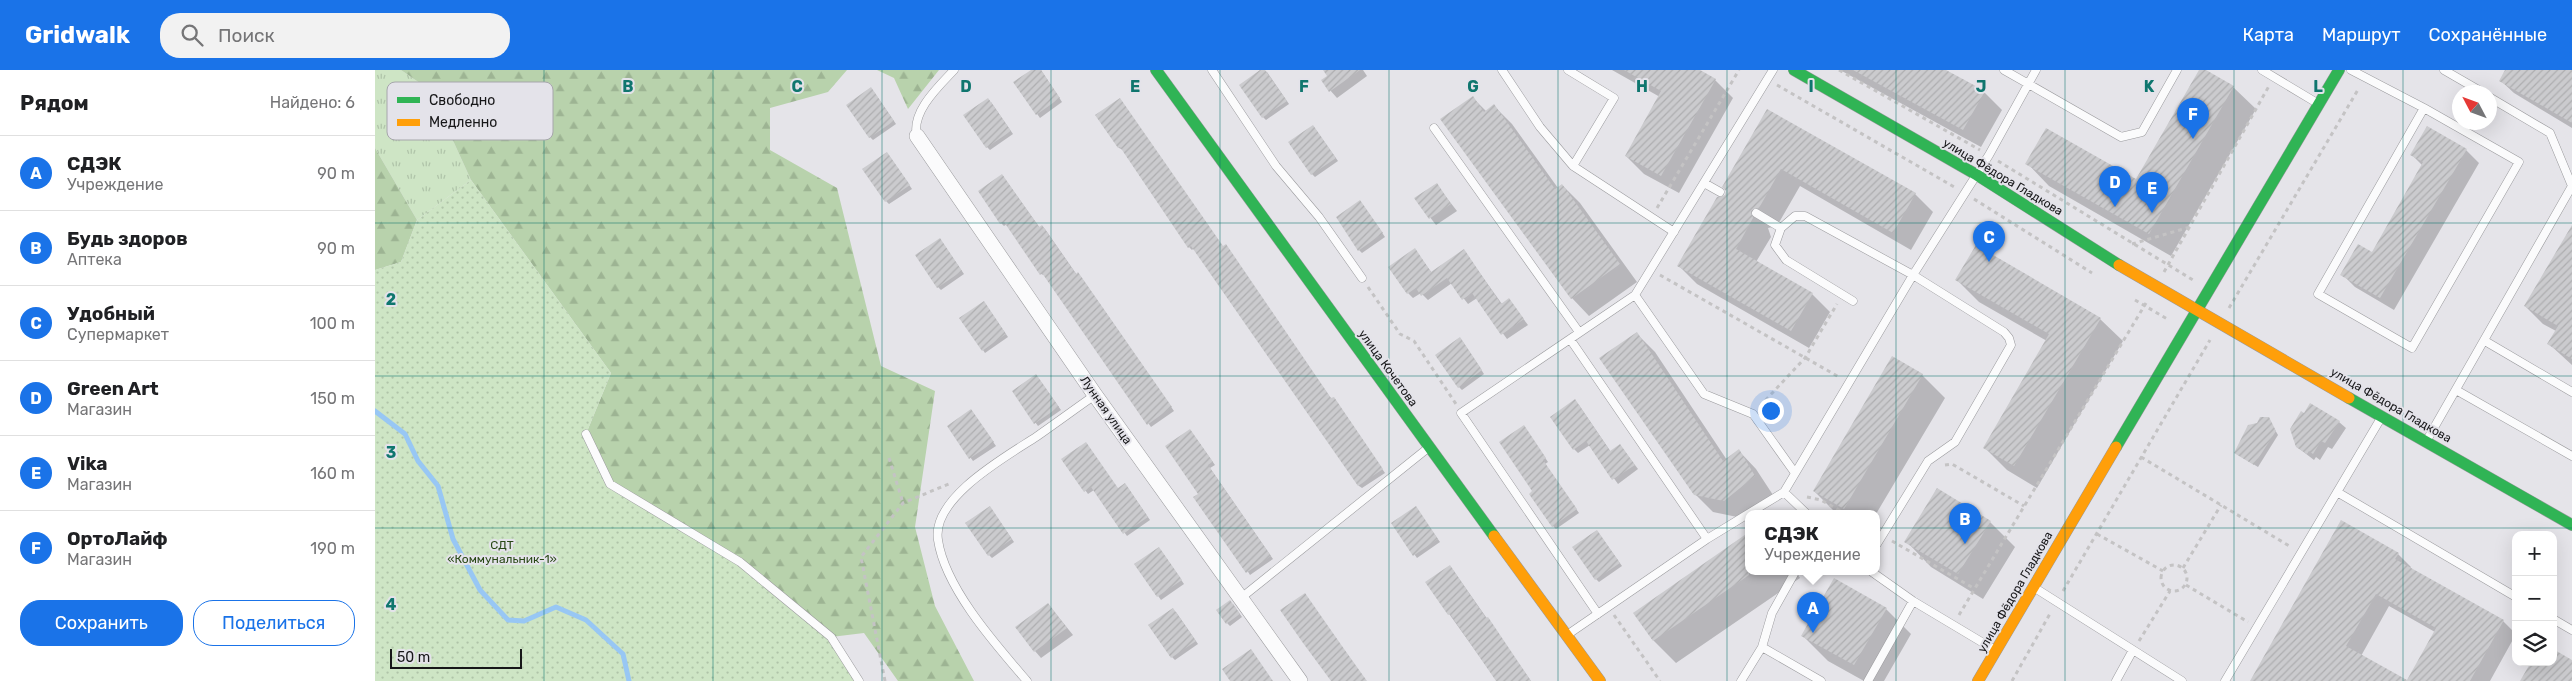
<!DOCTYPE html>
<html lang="ru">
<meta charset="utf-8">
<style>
body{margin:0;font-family:Rubik,sans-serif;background:#f2f2f2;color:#202124}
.controls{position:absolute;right:15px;bottom:15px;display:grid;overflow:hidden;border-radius:10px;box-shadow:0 5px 20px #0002}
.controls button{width:45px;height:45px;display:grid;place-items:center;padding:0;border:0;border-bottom:1px solid #e0e0e0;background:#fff;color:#202124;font:25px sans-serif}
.compass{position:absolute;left:2077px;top:15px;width:45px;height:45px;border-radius:50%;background:#fff;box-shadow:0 5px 20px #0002;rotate:311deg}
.scale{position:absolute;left:15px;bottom:12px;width:132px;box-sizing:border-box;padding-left:5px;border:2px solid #171719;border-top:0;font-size:14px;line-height:18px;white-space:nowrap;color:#171719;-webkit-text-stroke:4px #e4e3ea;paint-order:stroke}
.you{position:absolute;left:1395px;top:340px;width:18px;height:18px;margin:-12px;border:4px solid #fff;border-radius:50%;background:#1a73e8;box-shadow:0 0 0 8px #1a73e833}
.badge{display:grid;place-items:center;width:32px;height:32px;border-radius:50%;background:#1a73e8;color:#fff;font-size:16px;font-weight:700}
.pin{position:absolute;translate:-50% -41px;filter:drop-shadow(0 1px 2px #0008)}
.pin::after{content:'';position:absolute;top:26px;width:18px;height:15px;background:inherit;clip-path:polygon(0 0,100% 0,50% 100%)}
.popup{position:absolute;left:1370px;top:440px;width:135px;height:65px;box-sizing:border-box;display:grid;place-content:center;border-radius:10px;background:#fff;filter:drop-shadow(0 1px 4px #0005);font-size:16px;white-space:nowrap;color:#757577}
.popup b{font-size:19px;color:#202124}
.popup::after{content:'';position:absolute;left:50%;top:100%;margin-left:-10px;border:10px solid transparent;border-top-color:#fff}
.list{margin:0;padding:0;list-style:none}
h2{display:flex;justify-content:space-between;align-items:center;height:65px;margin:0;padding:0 20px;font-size:21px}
h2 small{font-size:16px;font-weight:400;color:#757577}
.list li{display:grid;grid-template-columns:32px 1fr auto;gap:15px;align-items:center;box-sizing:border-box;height:75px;padding:0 20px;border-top:1px solid #e0e0e0}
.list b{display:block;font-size:19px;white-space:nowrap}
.list p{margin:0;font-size:16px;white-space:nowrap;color:#757577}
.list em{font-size:16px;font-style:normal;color:#757577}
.actions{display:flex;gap:10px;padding:15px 20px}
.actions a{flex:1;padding:11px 0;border:1px solid #1a73e8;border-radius:20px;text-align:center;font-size:18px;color:#1a73e8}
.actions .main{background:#1a73e8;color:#fff}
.icon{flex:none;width:28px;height:28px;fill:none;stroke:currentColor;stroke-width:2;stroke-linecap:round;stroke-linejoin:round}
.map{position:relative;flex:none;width:2197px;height:611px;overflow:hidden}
header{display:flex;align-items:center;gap:30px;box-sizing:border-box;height:70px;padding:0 25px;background:#1a73e8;color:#fff}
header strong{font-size:24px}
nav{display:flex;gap:28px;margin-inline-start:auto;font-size:18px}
.search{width:350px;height:45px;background:#f2f2f2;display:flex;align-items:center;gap:12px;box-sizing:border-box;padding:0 18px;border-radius:20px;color:#757577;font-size:19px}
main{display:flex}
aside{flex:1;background:#fff}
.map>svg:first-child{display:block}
</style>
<header>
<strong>Gridwalk</strong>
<div class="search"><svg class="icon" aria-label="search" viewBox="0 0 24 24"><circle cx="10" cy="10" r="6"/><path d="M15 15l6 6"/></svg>Поиск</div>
<nav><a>Карта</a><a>Маршрут</a><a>Сохранённые</a></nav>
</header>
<main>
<aside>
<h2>Рядом<small>Найдено: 6</small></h2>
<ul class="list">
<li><span class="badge">A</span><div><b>СДЭК</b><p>Учреждение</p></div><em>90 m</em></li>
<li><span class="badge">B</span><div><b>Будь здоров</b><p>Аптека</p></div><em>90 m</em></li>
<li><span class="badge">C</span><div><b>Удобный</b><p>Супермаркет</p></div><em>100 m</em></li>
<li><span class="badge">D</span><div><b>Green Art</b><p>Магазин</p></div><em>150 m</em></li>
<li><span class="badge">E</span><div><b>Vika</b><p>Магазин</p></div><em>160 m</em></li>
<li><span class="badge">F</span><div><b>ОртоЛайф</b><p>Магазин</p></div><em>190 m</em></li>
</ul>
<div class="actions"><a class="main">Сохранить</a><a>Поделиться</a></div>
</aside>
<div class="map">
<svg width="2197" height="611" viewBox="0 0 2197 611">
<defs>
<pattern id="grass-tufts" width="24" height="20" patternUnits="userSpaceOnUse" patternTransform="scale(1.25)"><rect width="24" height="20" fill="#cee5c5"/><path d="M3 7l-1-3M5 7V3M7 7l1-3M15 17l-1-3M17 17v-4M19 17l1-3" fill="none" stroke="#b0c4a9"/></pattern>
<pattern id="forest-firs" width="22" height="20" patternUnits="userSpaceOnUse" patternTransform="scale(1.25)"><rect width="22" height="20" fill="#b8d2ac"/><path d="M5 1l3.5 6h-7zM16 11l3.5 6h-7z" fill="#9db493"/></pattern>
<pattern id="garden-dots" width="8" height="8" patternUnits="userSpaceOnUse" patternTransform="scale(1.25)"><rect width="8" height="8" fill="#cee5c5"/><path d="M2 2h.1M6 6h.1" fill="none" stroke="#b0c4a9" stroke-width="1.8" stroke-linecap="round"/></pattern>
<pattern id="building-hatch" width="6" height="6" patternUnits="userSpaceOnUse" patternTransform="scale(1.25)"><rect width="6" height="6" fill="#cbcbce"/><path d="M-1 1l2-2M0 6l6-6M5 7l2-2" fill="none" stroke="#aeaeb0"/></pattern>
</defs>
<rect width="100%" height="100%" fill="#e5e4e9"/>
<path fill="url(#grass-tufts)" d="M0,0H26L55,20L96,110L42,150L0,78Z"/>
<path fill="url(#forest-firs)" d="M26,0H472L453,22L395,38V80L462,118L506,296L560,321L540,457L560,536L599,611H523L489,563L456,567L235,414L211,364L236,303L96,110L55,20Z
M502,0H564L533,39L519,8Z
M0,78L42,150L26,192L0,200Z"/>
<path fill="url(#garden-dots)" d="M96,110L236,303L211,364L235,414L365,492L456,567L484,611H0V200L26,192L42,150Z"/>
<path fill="#0003" d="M658,0H666L687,32L665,48L640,13Z
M887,0L892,2L914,34L891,50L888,47Z
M950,0H988L992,6L962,28L947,11L954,6Z
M1237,0H1323L1340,10L1358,28L1304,123L1269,104L1251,86L1285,27Z
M1465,0H1568L1609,22L1627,40L1606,77Z
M1826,0L1858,17L1881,39L1796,186L1674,116L1652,93L1762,111Z
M2132,0H2190L2197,4V58L2139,23L2125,10Z
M499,22L521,54L498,70L495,67Z
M1097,27L1112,42L1119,36L1137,54L1183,118L1187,115L1205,133L1262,212L1214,246L1197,228Z
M616,32L638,64L615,80L612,77Z
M1392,40L1540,124L1558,142L1536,180L1425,116L1402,156L1393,158L1396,167L1381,192L1437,224L1455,242L1434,278L1322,214L1304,196L1351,126Z
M722,45L849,178L957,330L961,331L1010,403L987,418L984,416L819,178L817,180L814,177L748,80L744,78Z
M938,56L963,91L940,107L937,104Z
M2091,80L2104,93L2019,240L1980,217L1967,204L1997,183L2048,96L2036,84Z
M515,87L537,119L514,134L511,131Z
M627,105L665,158L667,156L670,159L702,205L706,207L799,341L776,357L671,206L666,204L632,154L629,156L626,153Z
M1061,114L1082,141L1061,155L1041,129Z
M988,135L1010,167L987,183L984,180Z
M2197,158V295L2174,274L2181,261L2168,254L2150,236Z
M567,172L589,204L566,220L563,217Z
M1040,180L1057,203L1089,181L1127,234L1134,230L1153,255L1132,269L1102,228L1093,234L1077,213L1053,230L1046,223L1038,228L1033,223Z
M1582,210L1725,249L1748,271L1662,418L1632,400L1610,378L1672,271L1604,232Z
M611,235L633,267L610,283L608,280Z
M1262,264L1280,282L1352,390L1364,381L1381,399L1398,425L1367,448L1338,442L1320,424Z
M1088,272L1109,304L1087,320L1084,317Z
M661,305L686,340L663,356L638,321Z
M1547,305L1570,328L1501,444H1462L1439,421Z
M1204,335L1236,382L1245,375L1263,399L1243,414L1215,375L1203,383L1199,379Z
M596,340L621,376L598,391L573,356Z
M1893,348L1903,365L1883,397L1860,383L1883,354Z
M1964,352L1971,358L1957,379L1953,377L1945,390L1941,387L1939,390L1922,377Z
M815,360L840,395L835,398L898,489L875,505L825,424Z
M1151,360L1173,392L1170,394L1204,443L1181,459L1178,456Z
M688,389L744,419L753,418L775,450L752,466L719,420L713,424Z
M617,440L639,472L617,488L614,485Z
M1043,441L1065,472L1042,488L1017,453Z
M1615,452L1640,477L1608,529L1556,497L1531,471Z
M1374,464V502H1421L1425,508L1301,593L1279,571L1260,543Z
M1225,465L1247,496L1224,512L1221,509Z
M787,482L809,514L786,530L761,495Z
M2023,484L2036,497L2035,499L2128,551L2141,564L2115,611H2033L2060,562L2014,536L1986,586L1876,611Z
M1078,500L1156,611H1122L1052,513Z
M673,534L698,565L666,588L660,581Z
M858,534L867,547L855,556L852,553Z
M1511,539L1536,564L1509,611H1489L1453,591L1428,566Z
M801,542L823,574L800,590L797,587Z"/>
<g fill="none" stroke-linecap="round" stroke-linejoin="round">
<path stroke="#98c7f4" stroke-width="5" d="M0,341L30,364L43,391L63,416L78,469L105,520L133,550L149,551L181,537L211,550L248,584L254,611"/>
</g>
<path fill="url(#building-hatch)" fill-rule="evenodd" d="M656,0H666L685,28L661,45L638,12Z
M885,0H890L912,31L887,48L864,15Z
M948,0H985L954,22L946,10L952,6Z
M1249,0H1325L1341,9L1286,106L1250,86L1286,21Z
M1478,0H1571L1610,21L1588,60Z
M1824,0H1831L1859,16L1774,164L1650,94L1671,58L1761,109Z
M2130,0H2197V53L2124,11Z
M496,17L519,51L494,68L471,35Z
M1098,26L1109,42L1119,34L1180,119L1187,114L1245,194L1196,229L1065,49Z
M613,28L636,61L611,78L588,45Z
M745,28L848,176L851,174L956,328L959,327L1008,399L983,416L816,176L813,178L745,77L743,78L720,45Z
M1392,39L1541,123L1518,163L1406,99L1384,138L1376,141L1378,148L1361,179L1438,223L1416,261L1302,196L1342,127L1350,125L1351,121L1347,117Z
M938,55L961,88L936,105L913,72Z
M2052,56L2092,79L2005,228L1965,205L1983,174L1997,182L2048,92L2035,85Z
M512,82L535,115L510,132L487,99Z
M627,104L664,157L667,155L701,204L703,202L797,337L772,355L667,203L665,205L629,152L625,154L603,121Z
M1062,113L1076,134L1054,149L1039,128Z
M985,130L1008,163L983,181L961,147Z
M2197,155V289L2172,274L2183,256L2149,236Z
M565,168L587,201L562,218L540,185Z
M1601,175L1726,248L1639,396L1608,378L1674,264L1580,210Z
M1040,178L1056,202L1089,179L1126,234L1134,228L1149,249L1126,265L1097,223L1087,230L1072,208L1046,226L1041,218L1032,224L1013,197Z
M609,231L631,264L607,281L584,248Z
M1262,262L1348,391L1364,379L1380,406L1349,431L1319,425L1224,288Z
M1085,267L1107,300L1083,318L1060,285Z
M1517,286L1548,304L1469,439L1438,421Z
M661,304L684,337L659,354L637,321Z
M1200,329L1235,381L1245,374L1260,395L1237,410L1211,371L1198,380L1175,347Z
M1935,333L1965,351L1950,373L1946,371L1938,384L1934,381L1932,384L1921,377L1915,359L1926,341L1929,343Z
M596,339L619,372L594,389L572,356Z
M1885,347H1894L1901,361L1879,395L1859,383L1873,355L1882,353Z
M1149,355L1171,388L1168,390L1202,439L1177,457L1154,424L1157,421L1124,372Z
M815,359L838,392L833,395L896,486L871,503L818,427L823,424L790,376Z
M711,372L743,418L750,413L773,447L748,464L716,417L709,422L686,389Z
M1562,418L1616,451L1583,504L1529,472Z
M615,436L637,469L613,486L590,453Z
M1041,436L1063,469L1038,486L1016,453Z
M1966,450L2024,483L2020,489L2129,550L2095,611H1875ZM2001,524L2061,558L2032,610L1971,576Z
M1222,460L1245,493L1220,510L1197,477Z
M1374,462V505L1278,571L1258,543Z
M784,477L807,510L782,527L759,494Z
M1075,495L1111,548L1113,547L1156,611H1121L1075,544L1073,545L1050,512Z
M1459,508L1512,538L1479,595L1426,566Z
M930,523L967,576L992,611H956L928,573L905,540Z
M855,530L865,544L851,554L841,540Z
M673,533L692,558L659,582L640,557Z
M798,538L821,571L796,588L773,555Z
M876,579L898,611H855L847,599Z
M2178,579L2197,590V611H2145L2156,592H2178Z"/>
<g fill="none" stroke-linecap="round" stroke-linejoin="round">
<g stroke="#9a9a9d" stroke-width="9">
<path id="lane" d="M837,0L901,96L944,147L987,208
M1127,0L1165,57L1198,96
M1193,0L1239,28L1198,96L1299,162
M1629,0L1746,67L1767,62L1802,0
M1887,0L1942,33
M1976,0L2049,38L2144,92L2037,278L1943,224L2049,38
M2069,0L2107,22
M1059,58L1204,262
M542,66C536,42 563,17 579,0
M1329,113L1345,122
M1381,143L1406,158
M1260,225L1329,324L1378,344L1420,403
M1478,231L1411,190L1400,175L1406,158L1420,146H1430L1538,205L1629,262L1634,268L1636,275L1580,372L1553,391L1502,474
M1195,269L1332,469
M2110,271L2197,322
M2081,320L2197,386
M211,364L235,414L365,492L456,567L484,611
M2052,370L2197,116L2175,63L2114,27
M1409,422L1432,444
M1962,422L2141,527
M1497,502L1538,531L1620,580
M1660,518L1807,611
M866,528L1053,378
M1223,544L1086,343L1260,225L1398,0
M2178,549L2197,560
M1192,565L1332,469L1409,422L1538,205L1614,85L1661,0
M1387,577L1446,611
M652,611C621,575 570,518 563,470C556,428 632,386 661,367C681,353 700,339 720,325
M1366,611L1387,577L1397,543L1420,502
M1493,611L1538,531
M1741,611L1758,580
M1850,611L2006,348"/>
</g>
<g stroke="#9a9a9d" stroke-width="16">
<path id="street" d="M542,66L720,325L925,611"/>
</g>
<g stroke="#9a9a9d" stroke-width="12">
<path id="fast" d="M781,0L1119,466
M1419,0L1602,105L1744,195
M1974,328L2197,455
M1741,377L1964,0"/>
</g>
<g stroke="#9a9a9d" stroke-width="12">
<path id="slow" d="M1744,195L1974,328
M1119,466L1225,611
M1603,611L1741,377"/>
</g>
<path stroke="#c4c3c4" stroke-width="3" stroke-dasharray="4 4" stroke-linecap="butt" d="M1464,0L1605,80
M1402,15L1581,118
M1623,91L1818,210
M1599,129L1717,203
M1282,138L1364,0
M1757,174L1815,157
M1789,202L1894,16
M1285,205L1464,307
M993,217L1025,264L1039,271L1081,334
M1760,230L1794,250
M1854,238L1984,18
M1385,336L1430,288L1462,234
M1766,387L1916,477
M514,388L528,433
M1570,395L1577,394L1649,436
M1432,427L1446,430L1471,444
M1722,464L1788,501
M1517,471L1600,519
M1786 508a13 13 0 1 1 26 0a13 13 0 1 1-26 0Z
M1808,498L1846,435
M1811,515L1873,552
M1688,521L1835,270
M1239,545L1285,611
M1584,545L1771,233
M1764,571L1795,521
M510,611L486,487L528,433L576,413
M1637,611L1676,542"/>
<use href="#lane" stroke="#fbfbfc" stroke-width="8"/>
<use href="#street" stroke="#fbfbfc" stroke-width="15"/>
<use href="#fast" stroke="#30b455" stroke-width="11"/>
<use href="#slow" stroke="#ff9f0a" stroke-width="11"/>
</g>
<path fill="none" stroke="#0f766e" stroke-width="1" stroke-opacity="0.55" d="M169,0V611M338,0V611M507,0V611M676,0V611M845,0V611M1014,0V611M1183,0V611M1352,0V611M1521,0V611M1690,0V611M1859,0V611M2028,0V611M0,153H2197M0,306H2197M0,458H2197"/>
<g text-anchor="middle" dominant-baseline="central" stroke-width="4" stroke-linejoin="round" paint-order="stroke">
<g font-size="12" fill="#171719" stroke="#e4e3ea">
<text transform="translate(1628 107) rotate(31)">улица Фёдора Гладкова</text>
<text transform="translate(1013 298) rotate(54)">улица Кочетова</text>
<text transform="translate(2016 335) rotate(30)">улица Фёдора Гладкова</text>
<text transform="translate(731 340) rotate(55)">Лунная улица</text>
<text transform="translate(1640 522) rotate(-60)">улица Фёдора Гладкова</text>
</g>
<g font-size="12" fill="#294816" stroke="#e4e3ea">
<text x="127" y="475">СДТ<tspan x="127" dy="14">«Коммунальник-1»</tspan></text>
</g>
</g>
<rect x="12" y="12" width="166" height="58" rx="8" fill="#e4e3ea" stroke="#a6a6ab" stroke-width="1"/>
<rect x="22" y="27" width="23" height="6" fill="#30b455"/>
<rect x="22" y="49" width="23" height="7" fill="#ff9f0a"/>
<g font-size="14" fill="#171719">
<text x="54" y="35">Свободно</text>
<text x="54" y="57">Медленно</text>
</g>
<g font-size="16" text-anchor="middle" font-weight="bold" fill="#0f766e" stroke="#e4e3ea" stroke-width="4" stroke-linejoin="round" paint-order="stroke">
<text x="253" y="22">B</text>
<text x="422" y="22">C</text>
<text x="591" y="22">D</text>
<text x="760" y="22">E</text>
<text x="929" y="22">F</text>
<text x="1098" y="22">G</text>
<text x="1267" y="22">H</text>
<text x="1436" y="22">I</text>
<text x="1606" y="22">J</text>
<text x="1774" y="22">K</text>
<text x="1943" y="22">L</text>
<text x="16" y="235">2</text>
<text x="16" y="388">3</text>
<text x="16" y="540">4</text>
</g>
</svg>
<div class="controls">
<button>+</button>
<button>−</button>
<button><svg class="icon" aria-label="layers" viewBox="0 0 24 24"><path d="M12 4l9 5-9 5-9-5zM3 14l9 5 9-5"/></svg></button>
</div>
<svg class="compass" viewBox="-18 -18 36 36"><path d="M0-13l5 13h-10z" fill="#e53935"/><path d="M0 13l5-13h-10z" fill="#757577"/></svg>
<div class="scale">50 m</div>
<div class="you"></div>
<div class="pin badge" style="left:1438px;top:563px">A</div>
<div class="popup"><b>СДЭК</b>Учреждение</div>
<div class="pin badge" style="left:1590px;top:474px">B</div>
<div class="pin badge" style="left:1614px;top:192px">C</div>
<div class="pin badge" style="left:1740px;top:137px">D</div>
<div class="pin badge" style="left:1777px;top:143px">E</div>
<div class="pin badge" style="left:1818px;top:69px">F</div>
</div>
</main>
